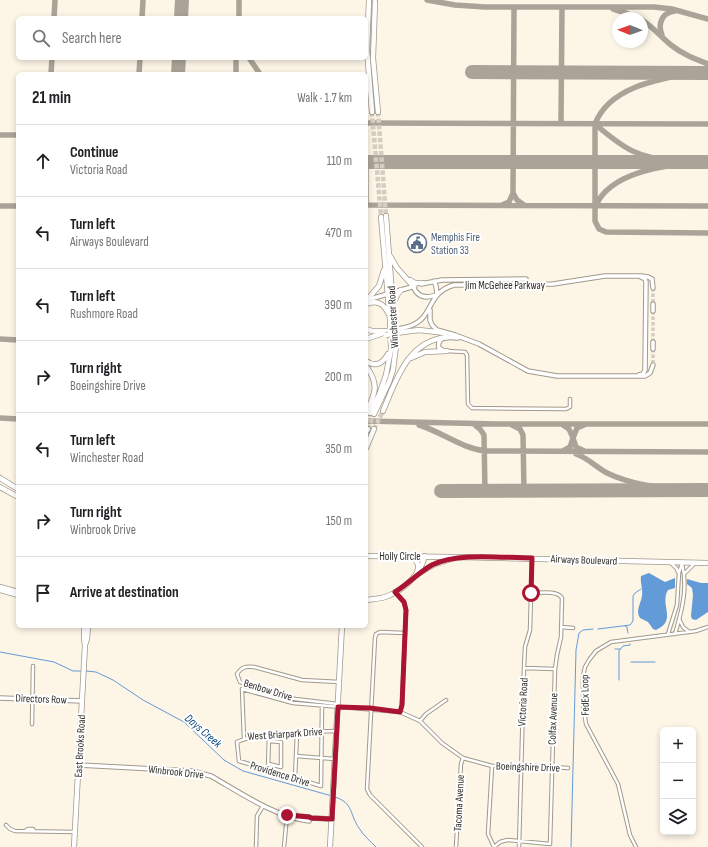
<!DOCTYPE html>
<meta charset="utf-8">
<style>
body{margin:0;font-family:"Sofia Sans Condensed",sans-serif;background:#f6f6f6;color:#202124}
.controls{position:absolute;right:12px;bottom:12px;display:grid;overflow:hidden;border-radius:6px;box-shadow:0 2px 6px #0003}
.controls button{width:36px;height:36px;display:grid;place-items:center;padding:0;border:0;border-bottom:1px solid #e0e0e0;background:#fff;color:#202124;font:20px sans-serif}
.compass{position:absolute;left:612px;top:12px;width:36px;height:36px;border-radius:50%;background:#fff;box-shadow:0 2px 6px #0003;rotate:271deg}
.stop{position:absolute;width:12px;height:12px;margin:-9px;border:3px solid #aa1432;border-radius:50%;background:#fff}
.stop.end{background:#aa1432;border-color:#fff;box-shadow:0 1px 4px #0008}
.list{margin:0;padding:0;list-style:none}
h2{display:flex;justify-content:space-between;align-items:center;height:52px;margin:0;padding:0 16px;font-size:17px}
h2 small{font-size:13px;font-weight:400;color:#757577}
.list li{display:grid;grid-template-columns:26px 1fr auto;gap:12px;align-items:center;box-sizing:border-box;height:72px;padding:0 16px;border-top:1px solid #e0e0e0}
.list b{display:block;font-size:15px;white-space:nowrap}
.list p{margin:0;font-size:13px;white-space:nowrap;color:#757577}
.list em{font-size:13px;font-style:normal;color:#757577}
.icon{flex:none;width:22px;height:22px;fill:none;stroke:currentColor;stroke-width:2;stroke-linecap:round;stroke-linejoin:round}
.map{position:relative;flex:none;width:708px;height:847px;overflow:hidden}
.search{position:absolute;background:#fff;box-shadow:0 2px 6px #0003;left:16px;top:16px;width:352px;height:44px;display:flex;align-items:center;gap:10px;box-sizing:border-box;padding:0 14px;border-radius:6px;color:#757577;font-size:15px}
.panel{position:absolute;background:#fff;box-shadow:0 2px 6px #0003;left:16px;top:72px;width:352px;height:556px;border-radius:6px}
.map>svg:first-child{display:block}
</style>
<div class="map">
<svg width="708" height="847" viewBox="0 0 708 847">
<rect width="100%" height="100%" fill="#fdf5e6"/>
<path fill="#639bd8" d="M649,573L665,582L675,578V588L668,590C659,605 678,620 656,630L653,629L648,622L640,618C635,611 641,603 642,596C643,589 640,583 641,576Z
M687,579L701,583H708V612L696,620L692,619L691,616L693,595L692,588L687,584Z"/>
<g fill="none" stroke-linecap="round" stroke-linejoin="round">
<path stroke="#639bd8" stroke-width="1" d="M625,626L627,627L628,633
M598,629L630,625L633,621V596L635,593L641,589
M615,649H620
M0,652L54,662L73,671H82
M631,662H655
M86,671L96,672L113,680L143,700L184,722L224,760L243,771L332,796
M619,680V651L623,646L630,645V644
M335,797C354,803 349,814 359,828C363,835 370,841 376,847
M571,847L576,650L579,633L583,630L593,629"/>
<path stroke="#aaa498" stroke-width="5.5" d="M427,0L455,5L485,7H654L672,9L708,19
M613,9L626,13L638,18
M54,18L55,0
M142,18L143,0
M239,18V0
M642,20C653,27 661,37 671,45C682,54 695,59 708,64
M662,35C657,23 663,12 675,11
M249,58L260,74
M692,73C659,79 609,87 595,124V221L599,229L606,232L708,233
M51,74L52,58
M139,74L140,58
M236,74V58
M366,123L708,124
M561,123L562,7
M595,124C624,149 639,159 678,161
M0,135H18
M513,193L514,7
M366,205L708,206
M366,205V162
M502,205L509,202L513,193L517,200L524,205
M596,205C611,172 663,166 694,162
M0,206H18
M0,339L18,340
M0,418L18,419
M366,421L496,424H708
M419,425C442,432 461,448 485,451L708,452
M475,425L480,429L484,435L485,491
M512,425L520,429L523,435L524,491
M563,451L570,447L573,438L569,429L563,425
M584,451L576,447L573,438L577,428L584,425
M576,454C588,458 596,467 607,473C630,484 654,487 679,490"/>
<path stroke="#aaa498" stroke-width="14" d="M181,18L182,0
M472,72L708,73
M178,74L179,58
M366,162H708
M441,491L708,490"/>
<path stroke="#d4cdc0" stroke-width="3.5" stroke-dasharray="3.5 2" stroke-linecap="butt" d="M653,288V304
M653,311V342
M653,349V365"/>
<path stroke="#d4cdc0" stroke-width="4.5" stroke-dasharray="4.5 2" stroke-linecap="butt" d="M372,112L381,217
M378,112L386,216
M366,422L370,413
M368,429L374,414
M374,429L383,411"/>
<g stroke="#a19a8c" stroke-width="4.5">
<path id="street" d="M447,351L465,352L467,355L468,404L472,408L566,409L570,407V399
M670,562L677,569L678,572
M685,573L694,564
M395,592L404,602L406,610L402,705L400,712
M679,619L683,627L689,632
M561,627L573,628
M405,633L380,632L376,634L375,638L367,789L370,795L422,847
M668,634L677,605L679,573L682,563
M675,634C682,611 688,587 682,564
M524,668L555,669
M338,704L295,699L240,682L237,674C242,667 245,666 254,667L302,680L339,682
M322,706L321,786L239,761L237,742C254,734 276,735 295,733C309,732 322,731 336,731
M420,721L426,714L446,700
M32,724L33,666
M244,739L242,689L293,703L400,712L420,721L442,743L463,758L492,766L521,765L568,768
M296,756L335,759
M269,764L281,767V742L269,741
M492,766L488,834L494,847
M268,770L269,735
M295,778L297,733
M6,825L10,829L15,831L75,832
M25,831L28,829H33L34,831
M256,847L257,816L263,806
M284,847L287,816
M456,847L461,764L463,758
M494,847L500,842L507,840L550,844L555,669L557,655L561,637L562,598C557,590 540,593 531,593
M519,847L524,668L525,647L530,630L532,558
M636,847L630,835L618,784L586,724L583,704V676L585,667L589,660L596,651L611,642L696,631L708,627"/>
</g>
<g stroke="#a19a8c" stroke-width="5.5">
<path id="secondary" d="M434,281L436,286L437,294
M421,284L442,280L526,279
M413,286C417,297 425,299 436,295
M367,300L415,286
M653,304V311
M430,310V320L432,325L437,330L455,335L479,344L528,371L557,376H645L650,373L653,365
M403,328C437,321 423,294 454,285L553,284L605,276H641L648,277L652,279L653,288
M653,342V349
M444,351L439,348C436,336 450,337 458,338
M639,375L643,374L645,370L646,282L645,279L641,277
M0,698L82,701
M79,765L192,771L211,776C239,792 277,818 309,821L311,818L332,819
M287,815L309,817L311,818"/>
</g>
<g stroke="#a19a8c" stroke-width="6">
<path id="primary" d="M369,0L367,50L372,112
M375,2L373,58L378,112
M390,256L397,268L413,286
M410,280L415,283H423
M367,300L379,286L384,270
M394,302L397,295L401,290
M366,304C376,300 384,303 388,313
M366,329L372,331H385
M403,332L419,330L445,333
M366,339L389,331
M411,358L425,352L447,351
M366,361C376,368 383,363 388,354
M366,366C380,385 375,394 366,413
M383,411C396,380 408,340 448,337
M370,413L379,395L386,375L391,349L390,320L381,217
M374,414L389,382L393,370L396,346L386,216
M366,432L368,429
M366,448L374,429
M0,478L18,489
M0,487L18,497
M366,556L453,557
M410,557C417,560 420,564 417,572
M416,575L433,565L457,557L708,563
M0,587L18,592
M0,590L18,595
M366,600C372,599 379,599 385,597C403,591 420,575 425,556
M84,626V639L85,645
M74,847L85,645L87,639L88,626
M330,847L342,626"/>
</g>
<use href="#street" stroke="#fff" stroke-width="2.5"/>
<use href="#secondary" stroke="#fff" stroke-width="3.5"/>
<use href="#primary" stroke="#fff" stroke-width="4.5"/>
<g stroke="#a19a8c" stroke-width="5.5" stroke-linecap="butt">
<path id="secondary-bridge" d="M389,331L403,328"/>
</g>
<g stroke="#a19a8c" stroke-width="6" stroke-linecap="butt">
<path id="primary-bridge" d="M386,335L403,332"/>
</g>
<use href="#secondary-bridge" stroke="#fff" stroke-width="3.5"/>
<use href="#primary-bridge" stroke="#fff" stroke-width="4.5"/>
</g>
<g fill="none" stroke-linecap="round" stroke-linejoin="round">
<path stroke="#aa1432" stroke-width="5" d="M287,815L309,817L311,818L332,819L338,707L370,708L400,712L402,705L406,610L404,602L395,592C408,584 418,573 432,565C459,552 502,558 532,558L531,593"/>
</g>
<defs>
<g id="civic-ring" transform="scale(1)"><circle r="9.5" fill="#fff" stroke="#5c6f8a" stroke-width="1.5"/><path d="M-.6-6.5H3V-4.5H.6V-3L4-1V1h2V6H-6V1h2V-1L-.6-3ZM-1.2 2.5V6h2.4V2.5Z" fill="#5c6f8a"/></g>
</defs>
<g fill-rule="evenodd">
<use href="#civic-ring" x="417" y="243"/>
</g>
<g text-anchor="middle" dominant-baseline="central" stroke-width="4" stroke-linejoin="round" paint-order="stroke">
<g font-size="11" fill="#4e5e75" stroke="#fff" text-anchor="start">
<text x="431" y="237">Memphis Fire<tspan x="431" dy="13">Station 33</tspan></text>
</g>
<g font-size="11" fill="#322f2a" stroke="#fff">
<text x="505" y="285">Jim McGehee Parkway</text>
<text transform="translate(393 317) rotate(-93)">Winchester Road</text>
<text x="400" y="556">Holly Circle</text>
<text transform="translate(584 560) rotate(2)">Airways Boulevard</text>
<text transform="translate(268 690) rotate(17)">Benbow Drive</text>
<text transform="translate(585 695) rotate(-91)">FedEx Loop</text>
<text transform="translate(41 699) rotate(2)">Directors Row</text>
<text transform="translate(523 702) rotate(-87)">Victoria Road</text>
<text transform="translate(553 719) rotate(-88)">Colfax Avenue</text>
<text transform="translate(285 734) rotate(-4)">West Briarpark Drive</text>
<text transform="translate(80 746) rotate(-87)">East Brooks Road</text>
<text transform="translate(528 767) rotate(2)">Boeingshire Drive</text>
<text transform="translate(176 772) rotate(6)">Winbrook Drive</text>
<text transform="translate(280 774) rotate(17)">Providence Drive</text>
<text transform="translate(459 803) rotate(-87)">Tacoma Avenue</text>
</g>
<g font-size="12" font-style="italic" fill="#0b4881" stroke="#fff">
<text transform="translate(203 731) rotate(41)">Days Creek</text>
</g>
</g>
</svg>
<div class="controls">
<button>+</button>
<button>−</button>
<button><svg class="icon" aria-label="layers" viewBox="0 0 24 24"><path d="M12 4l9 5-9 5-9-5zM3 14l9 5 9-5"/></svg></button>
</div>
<svg class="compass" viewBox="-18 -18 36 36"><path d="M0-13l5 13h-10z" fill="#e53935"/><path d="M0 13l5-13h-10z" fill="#757577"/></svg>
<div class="stop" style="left:531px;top:593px"></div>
<div class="stop end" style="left:287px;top:815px"></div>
<div class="search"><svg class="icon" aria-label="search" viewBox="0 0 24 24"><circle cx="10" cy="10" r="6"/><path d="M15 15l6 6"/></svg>Search here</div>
<section class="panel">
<h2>21 min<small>Walk · 1.7 km</small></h2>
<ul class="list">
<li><svg class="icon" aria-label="ahead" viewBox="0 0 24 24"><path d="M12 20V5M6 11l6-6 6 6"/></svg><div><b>Continue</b><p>Victoria Road</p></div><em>110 m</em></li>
<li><svg class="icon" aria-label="left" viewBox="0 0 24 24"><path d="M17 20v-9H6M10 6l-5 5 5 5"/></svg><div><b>Turn left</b><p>Airways Boulevard</p></div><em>470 m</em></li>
<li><svg class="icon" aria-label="left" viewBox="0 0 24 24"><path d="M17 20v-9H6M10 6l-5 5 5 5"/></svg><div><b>Turn left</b><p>Rushmore Road</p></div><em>390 m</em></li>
<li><svg class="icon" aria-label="right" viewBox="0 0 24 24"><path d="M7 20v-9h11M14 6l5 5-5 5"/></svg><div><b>Turn right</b><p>Boeingshire Drive</p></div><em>200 m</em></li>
<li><svg class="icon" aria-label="left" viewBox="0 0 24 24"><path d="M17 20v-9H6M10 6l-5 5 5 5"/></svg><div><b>Turn left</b><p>Winchester Road</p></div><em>350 m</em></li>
<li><svg class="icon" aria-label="right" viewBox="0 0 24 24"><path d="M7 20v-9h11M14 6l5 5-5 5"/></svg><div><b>Turn right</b><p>Winbrook Drive</p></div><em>150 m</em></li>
<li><svg class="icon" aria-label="arrive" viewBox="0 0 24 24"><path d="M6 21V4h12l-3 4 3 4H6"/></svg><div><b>Arrive at destination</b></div></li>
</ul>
</section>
</div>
